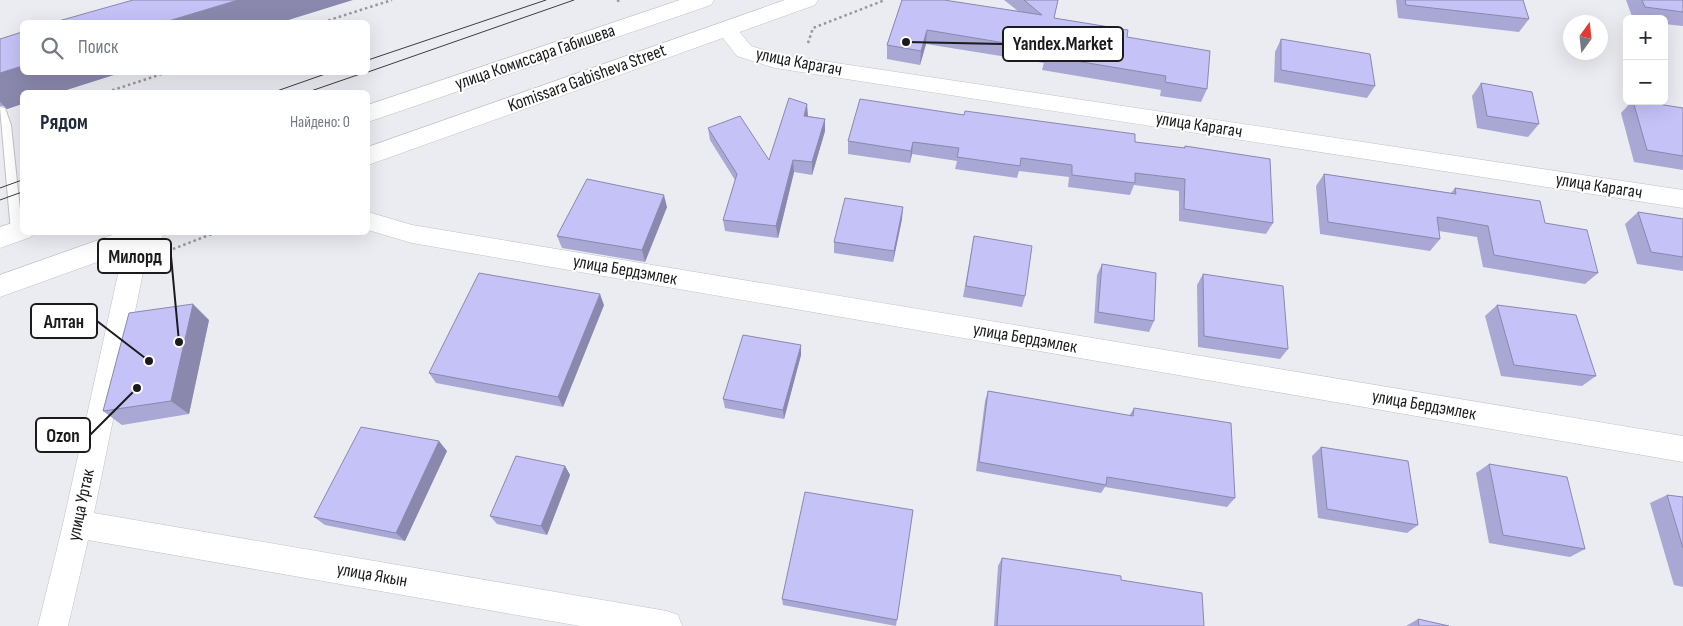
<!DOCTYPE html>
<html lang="ru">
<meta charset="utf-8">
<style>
body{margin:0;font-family:"Sofia Sans Condensed",sans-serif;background:#f2f2f3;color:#1f2937}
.controls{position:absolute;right:15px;top:15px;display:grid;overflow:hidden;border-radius:8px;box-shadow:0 5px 20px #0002}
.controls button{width:45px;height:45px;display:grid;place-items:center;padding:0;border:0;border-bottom:1px solid #e0e1e3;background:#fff;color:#1f2937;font:25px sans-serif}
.compass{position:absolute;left:1563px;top:15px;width:45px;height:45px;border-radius:50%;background:#fff;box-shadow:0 5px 20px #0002;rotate:15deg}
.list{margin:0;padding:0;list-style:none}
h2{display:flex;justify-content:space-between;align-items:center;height:65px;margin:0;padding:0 20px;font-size:21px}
h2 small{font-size:16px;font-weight:400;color:#747a83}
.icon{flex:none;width:28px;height:28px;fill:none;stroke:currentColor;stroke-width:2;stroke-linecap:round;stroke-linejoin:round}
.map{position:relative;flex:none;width:1683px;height:626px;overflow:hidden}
.search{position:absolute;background:#fff;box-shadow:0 5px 20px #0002;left:20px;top:20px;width:350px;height:55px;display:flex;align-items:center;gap:12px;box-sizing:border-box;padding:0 18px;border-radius:8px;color:#747a83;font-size:19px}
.panel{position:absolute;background:#fff;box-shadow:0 5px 20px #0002;left:20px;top:90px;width:350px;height:145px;border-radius:8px}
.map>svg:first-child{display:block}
</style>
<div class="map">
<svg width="1683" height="626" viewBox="0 0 1683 626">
<rect width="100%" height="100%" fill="#ebebf2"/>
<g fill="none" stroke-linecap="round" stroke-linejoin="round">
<g stroke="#c0c0c7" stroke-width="2">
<path id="lane" d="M0,107L5,108L11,125L22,228L21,235H13L11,232Z"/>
</g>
<g stroke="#c0c0c7" stroke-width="1">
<path id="street" d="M726,22L733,24L751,46L776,54L1683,190V208L775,68L737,56L716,29L719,24Z
M368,212L412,225L1683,436V462L412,243L368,230Z
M129,232H147L150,238L94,513L667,611L678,615L682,626H580L88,540L68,626H38L63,524L126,238Z"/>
</g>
<g stroke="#c0c0c7" stroke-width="1">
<path id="secondary" d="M680,0H714L711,5L368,122V105Z
M785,0H818L815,5L368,165V147Z
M22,220V232H34L31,237L0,248V227Z
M121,232H165L161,239L0,297V275Z"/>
</g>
<path stroke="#98979d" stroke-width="2.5" stroke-dasharray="2.5 3" stroke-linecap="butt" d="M617,1L620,0
M323,22L392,0
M808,43L813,28L885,0
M107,92L168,72
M173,249L217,232"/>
<use href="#lane" fill="#fff" fill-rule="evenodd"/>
<use href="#street" fill="#fff" fill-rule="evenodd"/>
<use href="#secondary" fill="#fff" fill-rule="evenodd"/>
<path stroke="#3e3d41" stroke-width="1" d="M368,60L546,0
M368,72L574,0
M274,92L331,72
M308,92L366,72
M0,188L22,180
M0,200L22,192"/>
</g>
<path fill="#a9a7d4" d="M902,0L1018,11L1004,0H1058L1054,18L1127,37L1207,89L1201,102L1160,96L1161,90L1042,70L1044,63L926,44L920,65L887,59V45Z
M1396,0H1523L1529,19L1519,32L1398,18Z
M1626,0H1683V26L1664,24V19H1633Z
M1281,39L1375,86L1367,98L1274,82L1275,52Z
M123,72L60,92H22V104L7,109L4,106H0V73Z
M1481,83L1539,124L1528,137L1477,128L1472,96Z
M1632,101H1639L1683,108V170L1634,162L1621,113Z
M808,116L825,119V131L812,175L794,172L778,238L725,231L723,220L735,180L710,140L708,128L769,160Z
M848,141L1135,142L1184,148L1185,146L1273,223L1266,234L1179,221V191L1134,185L1130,195L1068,187L1069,177L1019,171L1017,178L955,169L957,161L912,154L910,163L848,154Z
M1324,174L1451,193L1455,188L1545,223L1598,273L1585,284L1483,267L1477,237L1439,231L1440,239L1430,251L1320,234L1316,186Z
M667,207L645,262L562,248L557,236Z
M1638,212L1683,219V271L1637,264L1625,224Z
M902,219L893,262L834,253V242Z
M974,236L1025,296L1022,307L963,297Z
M1102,264L1154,321L1149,332L1094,323L1097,275Z
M1203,274L1288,349L1280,359L1198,347L1197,285Z
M604,305L563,407L436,383L429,373Z
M1497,305L1596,376L1582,386L1501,376L1485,316Z
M209,320L189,414L122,425L103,411Z
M801,355L784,419L725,408L723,399Z
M988,391L1129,416L1134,408L1235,498L1227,507L1105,487L1101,493L976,471L985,401Z
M1321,447L1418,525L1407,533L1318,518L1312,456Z
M447,451L405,541L325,525L314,517Z
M1489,464L1585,549L1570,557L1489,543L1476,473Z
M565,466L570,475L547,535L497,524L490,516Z
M1667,495L1683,497V587L1674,585L1650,503Z
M913,510L896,626L783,605L782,599Z
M1002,558L1121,580L1204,626H994L998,566Z
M1418,619L1449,626H1406Z"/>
<path fill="#8a88ad" d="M238,0H353L282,22H165Z
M927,30L926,44L920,65L921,51Z
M22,66V72H123L60,92H22V104L7,109L0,102V73Z
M807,104L808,116H804Z
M825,119V131L812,175V162Z
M913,142L912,154L910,163L911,151Z
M793,160L794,172L778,238L776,226Z
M664,195L667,207L645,262L642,250Z
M903,207L902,219L893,262L894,251Z
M600,294L604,305L563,407L558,397Z
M193,304L209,320L189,414L171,401Z
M801,345V355L784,419L783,410Z
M439,441L447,451L405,541L396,533Z
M565,466L570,475L547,535L541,526Z"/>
<path fill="#c5c2f7" stroke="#8a88ad" d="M133,0H238L165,22H55Z
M902,0H944L1042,15L1024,0H1058L1054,18L1128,30L1127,37L1210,51L1207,89L1165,82L1166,76L1046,56L1047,50L927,30L921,51L887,45Z
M1405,0H1523L1529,19L1406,5Z
M1642,0H1683V12L1645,7Z
M22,32V66L0,73V39Z
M1281,39L1370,54L1375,86L1281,70Z
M1481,83L1532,92L1539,124L1487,116Z
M789,98L807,104L804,116L825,119L812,162L793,160L776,226L723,220L737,174L708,128L740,116L769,160Z
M860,99L964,115L965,111L1135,134V142L1185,148V146L1270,159L1273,223L1184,209L1185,179L1135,173V183L1072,175V165L1021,158L1020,166L957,157L959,148L913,142L911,151L848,141Z
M1633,101H1639L1683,108V156L1647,150Z
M1324,174L1456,194L1455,188L1540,201L1545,223L1587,230L1598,273L1494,255L1488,226L1437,217L1440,239L1328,222Z
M587,179L664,195L642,250L557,236Z
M845,198L903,207L894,251L834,242Z
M1638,212L1683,219V257L1651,252Z
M974,236L1032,246L1025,296L966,286Z
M1102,264L1156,273L1154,321L1098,312Z
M479,273L600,294L558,397L429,373Z
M1203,274L1283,286L1288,349L1204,336Z
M193,304L171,401L103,411L129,313Z
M1497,305L1576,315L1596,376L1514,365Z
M743,335L801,345L783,410L723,399Z
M988,391L1133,416L1134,408L1231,423L1235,498L1107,477L1106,485L979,462Z
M361,427L439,441L396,533L314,517Z
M1321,447L1408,461L1418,525L1327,509Z
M516,456L565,466L541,526L490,516Z
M1489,464L1567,477L1585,549L1503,535Z
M805,492L913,510L897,620L782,599Z
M1667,495L1683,497V548Z
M1002,558L1121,576V580L1202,593L1204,626H997Z
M1418,619L1449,626H1419Z"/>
<g text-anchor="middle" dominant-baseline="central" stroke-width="4" stroke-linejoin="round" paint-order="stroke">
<g font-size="18" fill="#1b1a1d" stroke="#fff">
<text transform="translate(535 57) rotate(-19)">улица Комиссара Габишева</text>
<text transform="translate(799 62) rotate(11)">улица Карагач</text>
<text transform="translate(587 78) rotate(-20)">Komissara Gabisheva Street</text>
<text transform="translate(1199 125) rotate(9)">улица Карагач</text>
<text transform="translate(1599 186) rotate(9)">улица Карагач</text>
<text transform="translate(625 270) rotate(10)">улица Бердэмлек</text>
<text transform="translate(1025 338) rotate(10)">улица Бердэмлек</text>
<text transform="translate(1424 405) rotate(10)">улица Бердэмлек</text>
<text transform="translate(81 505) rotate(-78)">улица Уртак</text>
<text transform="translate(372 575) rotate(10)">улица Якын</text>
</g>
</g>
<path fill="none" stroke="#1b1a1d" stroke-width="2" d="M906 42L1003 44M179 342L171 256M149 361L97 321M137 388L90 435"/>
<g fill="#1b1a1d" stroke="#fff" stroke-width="2">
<circle cx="906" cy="42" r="5"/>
<circle cx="179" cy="342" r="5"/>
<circle cx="149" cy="361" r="5"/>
<circle cx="137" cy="388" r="5"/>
</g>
<g fill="#fff" stroke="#1b1a1d" stroke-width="2">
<rect x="1003" y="27" width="120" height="34" rx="5"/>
<rect x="98" y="239" width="73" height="34" rx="5"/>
<rect x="31" y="304" width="66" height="34" rx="5"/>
<rect x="36" y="418" width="54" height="34" rx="5"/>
</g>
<g font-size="19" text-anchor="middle" font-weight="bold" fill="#1b1a1d">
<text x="1063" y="50">Yandex.Market</text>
<text x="135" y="263">Милорд</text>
<text x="64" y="328">Алтан</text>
<text x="63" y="442">Ozon</text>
</g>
</svg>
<div class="controls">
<button>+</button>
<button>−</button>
</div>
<svg class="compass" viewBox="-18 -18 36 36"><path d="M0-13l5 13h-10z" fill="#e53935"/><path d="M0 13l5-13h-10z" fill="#747a83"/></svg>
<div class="search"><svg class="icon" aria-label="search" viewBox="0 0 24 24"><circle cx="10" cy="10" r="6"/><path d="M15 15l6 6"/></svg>Поиск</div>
<section class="panel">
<h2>Рядом<small>Найдено: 0</small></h2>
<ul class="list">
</ul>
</section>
</div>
